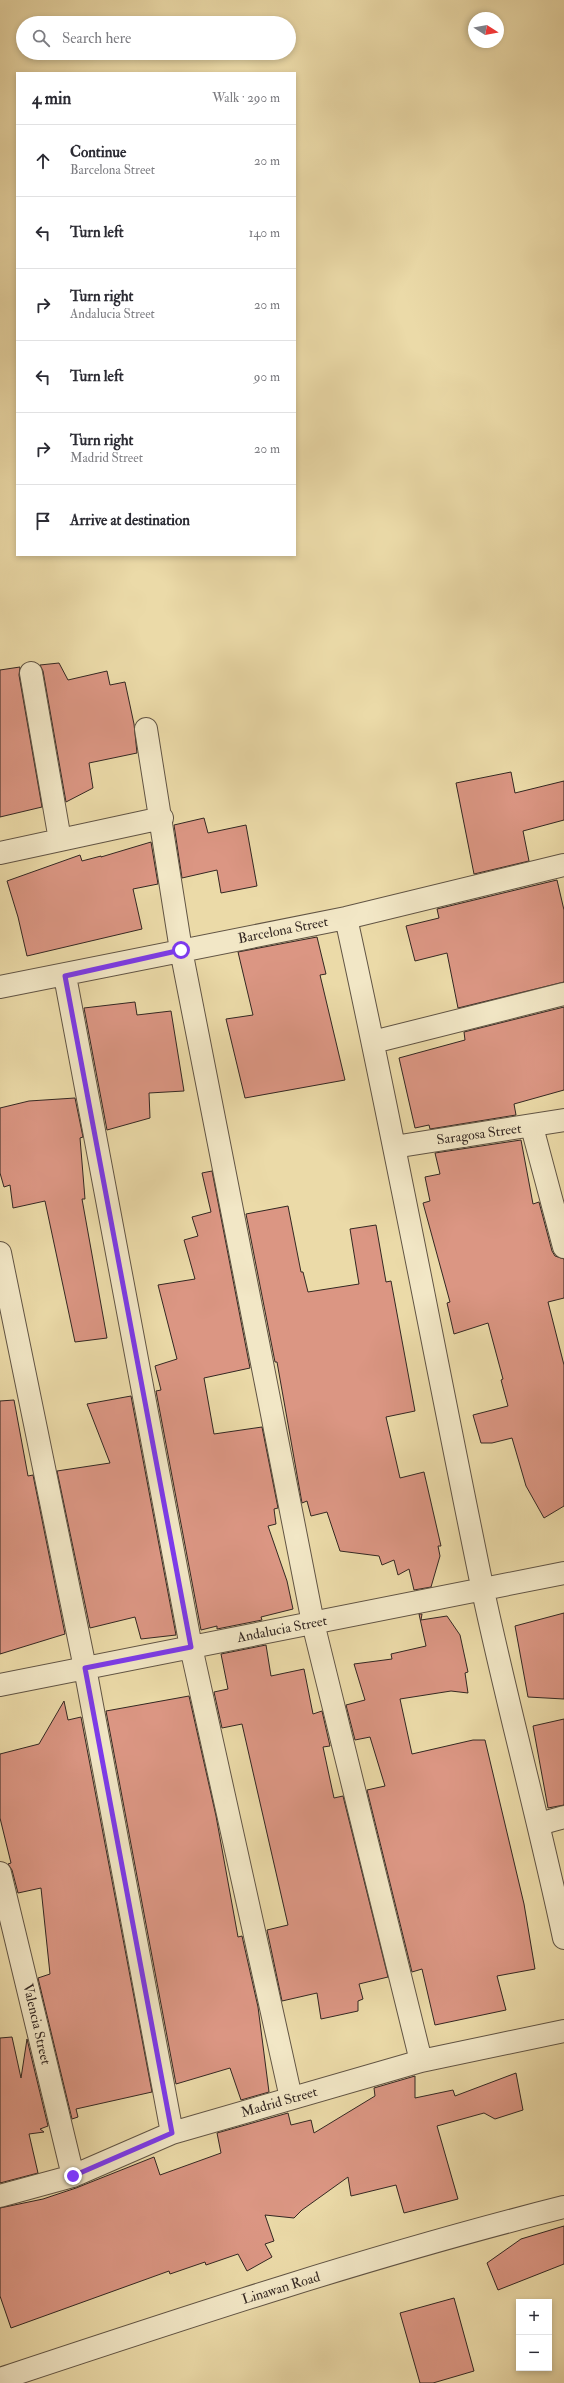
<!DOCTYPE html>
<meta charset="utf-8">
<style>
body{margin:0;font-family:"IM FELL Double Pica",serif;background:#f2f2f3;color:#2b2b33}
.controls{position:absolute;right:12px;bottom:12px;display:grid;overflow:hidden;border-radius:0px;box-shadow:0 2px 6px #0003}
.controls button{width:36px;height:36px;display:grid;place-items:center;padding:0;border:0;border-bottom:1px solid #e1e1e2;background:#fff;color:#2b2b33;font:20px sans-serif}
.compass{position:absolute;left:468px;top:12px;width:36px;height:36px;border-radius:50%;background:#fff;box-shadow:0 2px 6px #0003;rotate:101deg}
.stop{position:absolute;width:12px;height:12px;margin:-9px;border:3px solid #7c3aed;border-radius:50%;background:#fff}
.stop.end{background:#7c3aed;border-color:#fff;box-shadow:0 1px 4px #0008}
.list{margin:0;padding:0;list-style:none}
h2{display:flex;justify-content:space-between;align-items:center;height:52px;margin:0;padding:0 16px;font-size:17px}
h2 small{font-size:13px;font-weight:400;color:#7c7c81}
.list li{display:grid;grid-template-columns:26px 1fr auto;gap:12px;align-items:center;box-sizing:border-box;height:72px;padding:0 16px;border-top:1px solid #e1e1e2}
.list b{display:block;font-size:15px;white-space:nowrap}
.list p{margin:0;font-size:13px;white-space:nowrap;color:#7c7c81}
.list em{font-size:13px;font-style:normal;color:#7c7c81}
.icon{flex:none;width:22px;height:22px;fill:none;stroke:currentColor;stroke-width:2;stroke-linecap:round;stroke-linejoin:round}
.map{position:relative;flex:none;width:564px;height:2383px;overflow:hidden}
.search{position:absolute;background:#fff;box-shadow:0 2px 6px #0003;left:16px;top:16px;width:280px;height:44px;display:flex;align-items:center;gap:10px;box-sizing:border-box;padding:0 14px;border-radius:22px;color:#7c7c81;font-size:15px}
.panel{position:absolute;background:#fff;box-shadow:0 2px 6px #0003;left:16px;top:72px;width:280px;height:484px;border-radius:0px}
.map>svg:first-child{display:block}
</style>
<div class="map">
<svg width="564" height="2383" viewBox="0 0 564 2383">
<rect width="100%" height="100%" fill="#ebdaa8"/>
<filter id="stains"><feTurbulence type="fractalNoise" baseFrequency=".005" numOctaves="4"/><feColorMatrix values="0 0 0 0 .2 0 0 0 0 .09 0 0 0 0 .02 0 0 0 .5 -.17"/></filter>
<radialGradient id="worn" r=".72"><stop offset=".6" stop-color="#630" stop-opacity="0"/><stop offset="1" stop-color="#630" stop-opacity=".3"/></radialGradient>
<path fill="#db9683" stroke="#332722" d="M59,663L68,680L107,671L110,685L125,682L134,724L137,753L89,763L93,788L66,802L43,671L40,665Z
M20,667L19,675L42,807L0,817V670Z
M511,772L515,793L564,781V820L523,831L529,861L474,874L456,783Z
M204,818L208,833L246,825L257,886L221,893L217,870L182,878L174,825Z
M151,842L158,884L133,889L142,929L27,956L18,917L7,881L80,855L82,861L101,856V857Z
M557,880L564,910V982L458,1008L447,953L415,961L406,926L439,918L437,909Z
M317,937L326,974L320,975L345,1080L245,1098L226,1019L253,1015L238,952Z
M135,1002L137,1015L171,1011L184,1091L149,1093L150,1118L107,1130L84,1008Z
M564,1007V1090L514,1104L516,1115L430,1129L429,1125L415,1128L399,1058L465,1040L464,1032Z
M75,1098L83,1137L80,1138L85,1199H82L107,1338L75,1342L45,1201L13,1208L10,1185L4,1187L0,1173V1108L29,1101Z
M521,1140L533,1204L539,1202L552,1251L555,1256L564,1259V1298L548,1302L564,1365V1506L544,1518L526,1486L512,1438L492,1443H481L473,1415L508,1406L501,1380L503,1379L488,1323L454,1334L447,1303L450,1302L423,1203L430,1201L425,1177L440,1174L435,1153Z
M212,1171L250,1368L204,1378L214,1434L262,1427L278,1508L274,1509L276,1524L268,1526L287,1581L293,1609L261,1617L262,1620L217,1629V1626L201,1630L156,1391L161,1390L155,1366L177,1359L158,1285L195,1279L184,1240L198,1236L192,1217L211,1212L202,1173Z
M288,1206L301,1272H303L308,1292L359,1284L350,1229L376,1225L386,1282L391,1281L415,1411L386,1417L400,1478L424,1472L441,1546H438L440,1556L431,1587L414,1590L409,1569L398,1575L394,1560L382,1565L379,1556L340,1551L327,1512L311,1516L307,1501L302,1503L277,1362H275L246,1214Z
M131,1396L176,1635L141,1639L135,1617L90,1628L57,1471L110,1463L87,1404Z
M14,1400L28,1476L33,1475L65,1634L0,1654V1401Z
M564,1613V1699L528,1697L515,1626Z
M419,1614H422L421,1620L447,1616L460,1635L468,1672L465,1673L468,1693L451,1691L400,1699L412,1754L473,1740H485L524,1904L535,1969L497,1976L506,2010L435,2025L422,1969L412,1972L367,1790L385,1786L370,1737L355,1740L346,1705L365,1700L354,1664L392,1659L391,1654L426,1646Z
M266,1645L271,1676L304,1669L313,1714L322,1711L330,1746L323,1747L334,1798L343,1796L388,1977L359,1984L363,1999L358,2001V2011L321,2019L317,1993L282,2001L267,1930L288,1925L242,1724L222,1728L214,1692L228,1689L221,1654Z
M189,1696L216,1816L238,1937L242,1936L258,2007L269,2092L241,2100L230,2068L176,2084L106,1711Z
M64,1701L68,1720L81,1717L152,2092L76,2109L78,2117L72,2119L38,1978L50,1974L41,1888L18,1893L12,1870L8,1864L11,1863L0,1818V1754L39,1744Z
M564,1719V1805L548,1808L533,1726Z
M12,2037L21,2078L27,2039L48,2126L40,2129L44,2132L29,2134L38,2173L0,2183V2038Z
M516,2073L523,2110L495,2119L484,2113L437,2126L458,2199L404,2213L396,2185L351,2196L348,2177L302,2210L294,2218L265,2215L274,2241L265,2244L272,2257L247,2271L238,2254L206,2265L205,2262L170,2274L169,2271L11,2328L0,2296V2208L43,2199L76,2188L154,2157L160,2175L221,2153L217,2133L288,2113L291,2125L311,2120L314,2133L375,2096L374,2088L415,2076V2098L453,2090L455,2096Z
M564,2226V2264L498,2290L487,2263L521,2239Z
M454,2298L474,2371L433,2383H420L400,2313Z"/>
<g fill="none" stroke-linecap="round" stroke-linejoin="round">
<g stroke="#615444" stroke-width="24">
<path id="minor" d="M31,673L60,840
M146,729L181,950L313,1623L421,2061
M0,853L162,818
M346,918C395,1140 436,1363 482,1586C507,1704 539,1820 564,1938
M65,976L191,1647L291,2098
M0,987L346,918L564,865
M373,1042L564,994
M532,1127L564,1247
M394,1147L564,1120
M0,1253L85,1668L172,2133
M0,1685L564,1573
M539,1824L564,1817
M0,1873L73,2176
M0,2196L73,2176L172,2133L421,2061L564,2031
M0,2379C187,2317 373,2255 564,2207"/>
</g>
<use href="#minor" stroke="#f2e7c6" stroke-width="22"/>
</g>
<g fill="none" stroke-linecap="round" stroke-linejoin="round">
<path stroke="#7c3aed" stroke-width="5" d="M73,2176L172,2133L85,1668L191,1647L65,976L181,950"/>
</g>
<g text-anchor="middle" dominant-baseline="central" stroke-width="4" stroke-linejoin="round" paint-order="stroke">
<g font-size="14" fill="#332722" stroke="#f2e7c6">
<text transform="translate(283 930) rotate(-11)">Barcelona Street</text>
<text transform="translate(479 1134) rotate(-8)">Saragosa Street</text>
<text transform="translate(282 1629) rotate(-11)">Andalucia Street</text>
<text transform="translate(37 2024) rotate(77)">Valencia Street</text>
<text transform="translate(279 2102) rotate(-16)">Madrid Street</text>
<text transform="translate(281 2288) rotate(-17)">Linawan Road</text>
</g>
</g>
<rect width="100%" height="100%" filter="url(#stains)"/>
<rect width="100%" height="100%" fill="url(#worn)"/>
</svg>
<div class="controls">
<button>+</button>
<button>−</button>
</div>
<svg class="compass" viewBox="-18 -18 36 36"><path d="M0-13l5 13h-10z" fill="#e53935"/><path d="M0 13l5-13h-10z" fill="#7c7c81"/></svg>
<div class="stop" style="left:181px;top:950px"></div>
<div class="stop end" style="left:73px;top:2176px"></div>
<div class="search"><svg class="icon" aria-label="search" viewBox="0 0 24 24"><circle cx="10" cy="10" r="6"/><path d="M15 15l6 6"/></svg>Search here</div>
<section class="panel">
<h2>4 min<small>Walk · 290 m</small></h2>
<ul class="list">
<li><svg class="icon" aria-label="ahead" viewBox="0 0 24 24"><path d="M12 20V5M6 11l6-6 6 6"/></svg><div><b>Continue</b><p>Barcelona Street</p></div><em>20 m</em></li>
<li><svg class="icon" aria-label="left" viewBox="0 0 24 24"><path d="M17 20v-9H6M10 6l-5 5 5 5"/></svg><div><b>Turn left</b></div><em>140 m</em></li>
<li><svg class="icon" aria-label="right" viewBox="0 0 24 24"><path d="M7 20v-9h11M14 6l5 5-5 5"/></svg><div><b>Turn right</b><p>Andalucia Street</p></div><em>20 m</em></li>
<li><svg class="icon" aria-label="left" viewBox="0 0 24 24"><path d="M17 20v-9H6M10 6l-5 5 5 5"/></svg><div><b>Turn left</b></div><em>90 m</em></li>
<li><svg class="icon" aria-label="right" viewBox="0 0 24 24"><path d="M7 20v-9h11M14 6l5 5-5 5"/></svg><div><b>Turn right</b><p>Madrid Street</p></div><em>20 m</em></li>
<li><svg class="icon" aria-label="arrive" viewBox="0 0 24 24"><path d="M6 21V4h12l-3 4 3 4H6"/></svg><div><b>Arrive at destination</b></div></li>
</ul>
</section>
</div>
